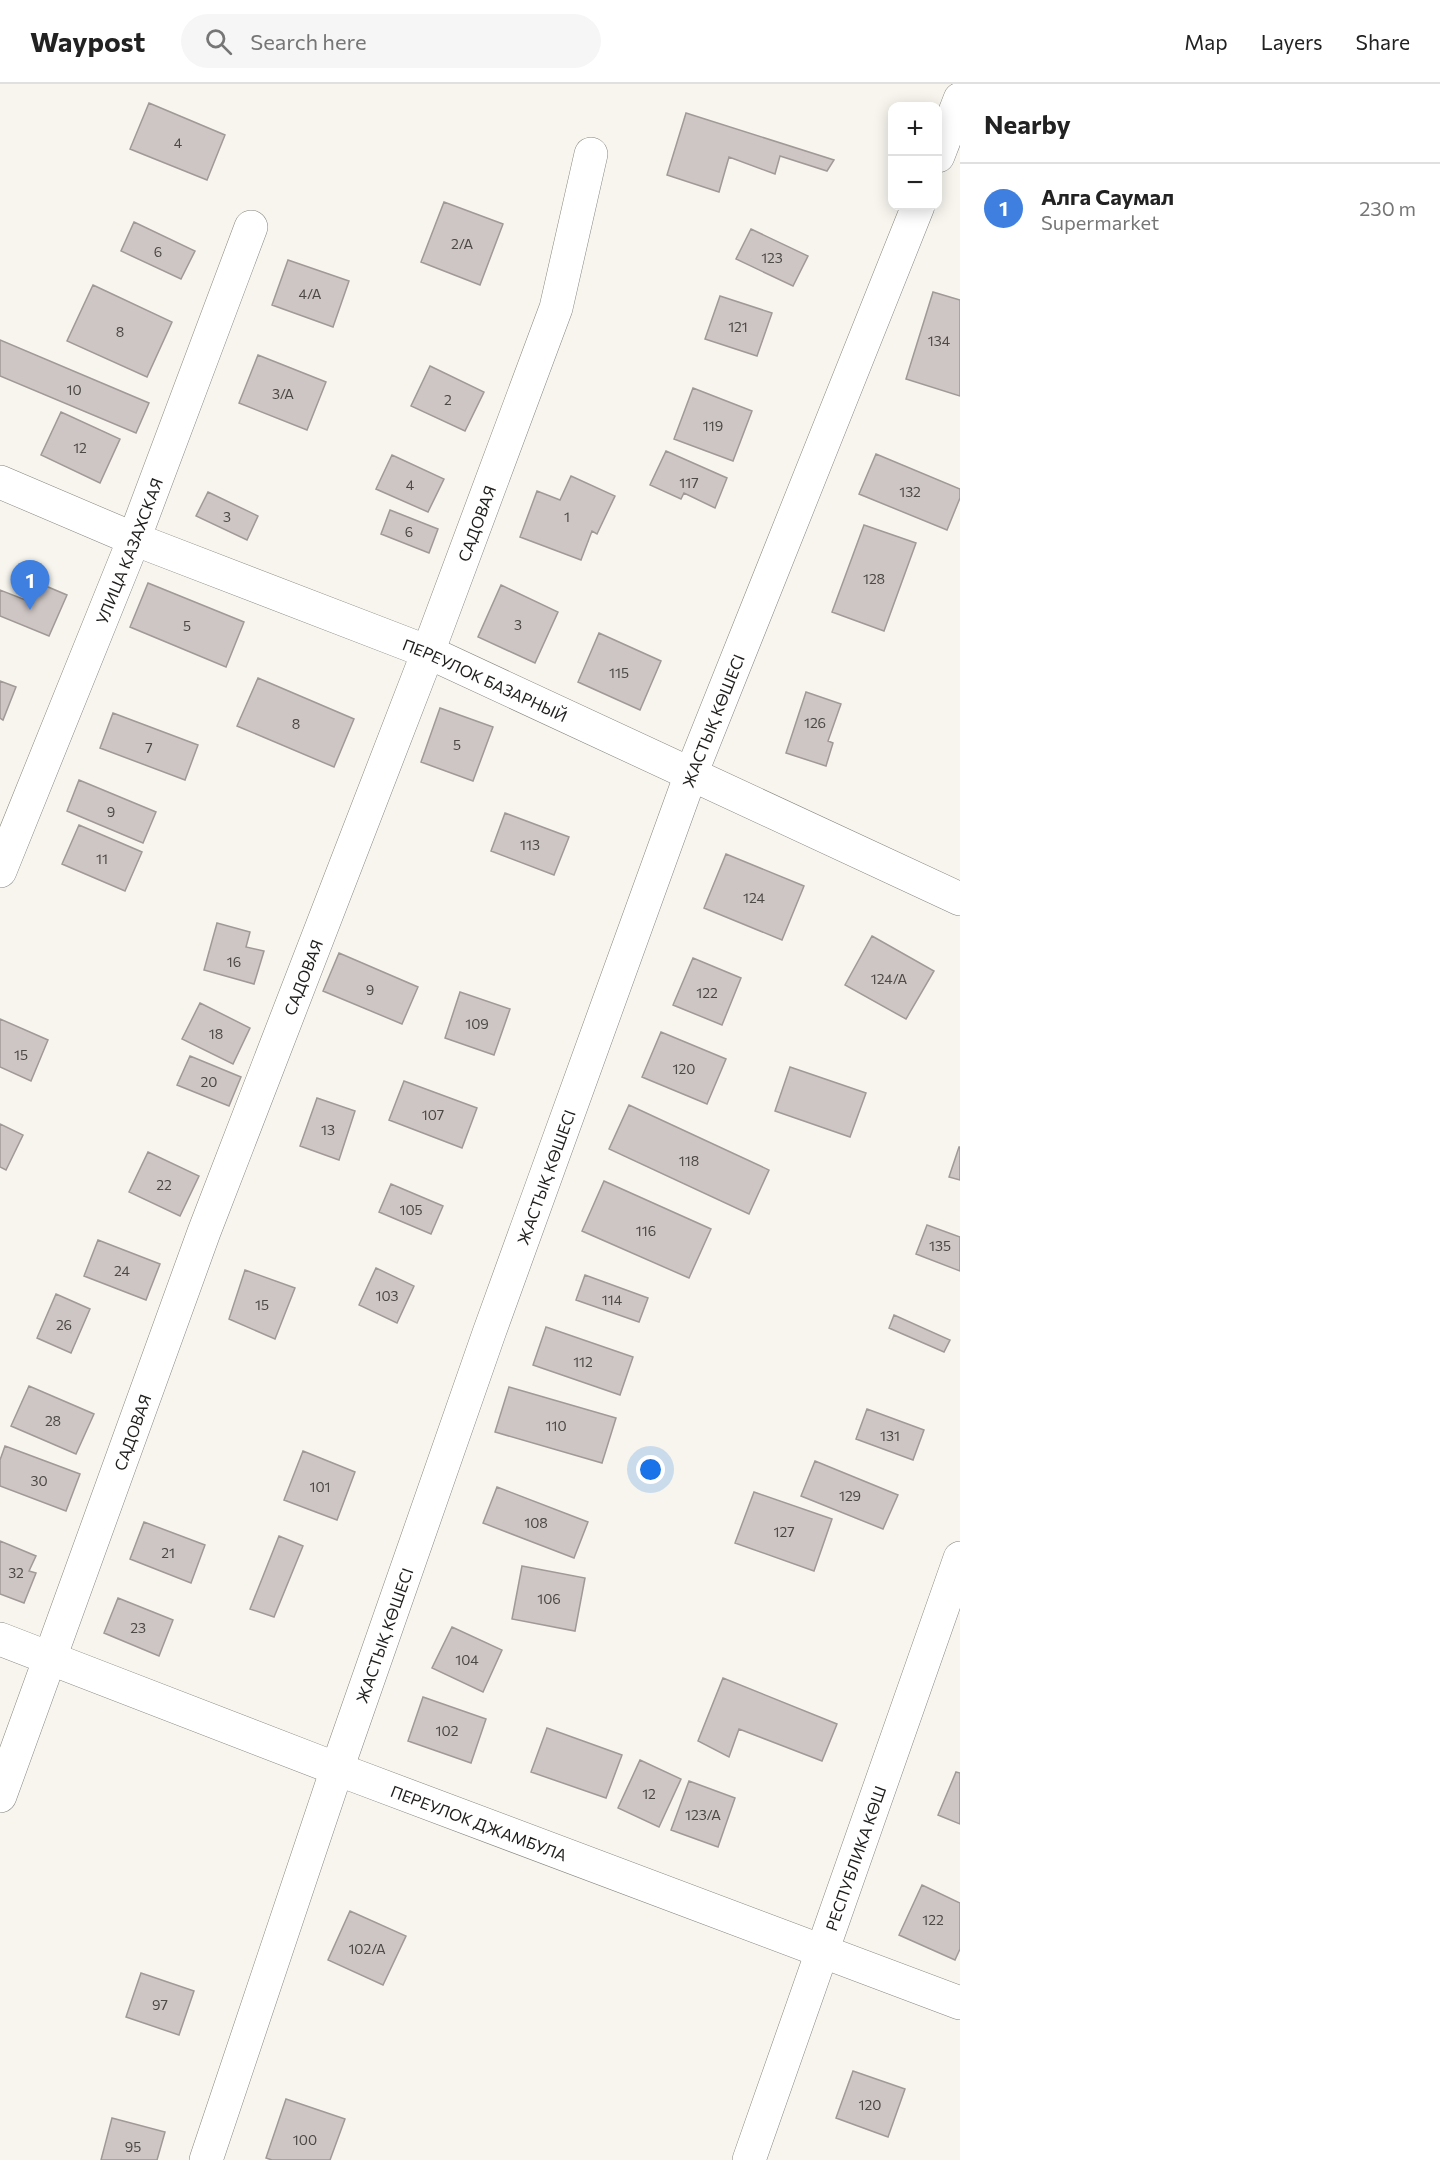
<!DOCTYPE html>
<meta charset="utf-8">
<style>
body{margin:0;font-family:Commissioner,sans-serif;background:#f6f6f6;color:#222}
.controls{position:absolute;right:18px;top:18px;display:grid;overflow:hidden;border-radius:12px;box-shadow:0 3px 15px #0003}
.controls button{width:54px;height:54px;display:grid;place-items:center;padding:0;border:0;border-bottom:2px solid #e0e0e0;background:#fff;color:#222;font:30px sans-serif}
.you{position:absolute;left:651px;top:1386px;width:21px;height:21px;margin:-15px;border:4px solid #fff;border-radius:50%;background:#1a73e8;box-shadow:0 0 0 9px #1a73e833}
.badge{display:grid;place-items:center;width:39px;height:39px;border-radius:50%;background:#d93025;color:#fff;font-size:20px;font-weight:700}
.pin{position:absolute;translate:-50% -50px;filter:drop-shadow(0 2px 3px #0008)}
.pin::after{content:'';position:absolute;top:32px;width:21px;height:18px;background:inherit;clip-path:polygon(0 0,100% 0,50% 100%)}
.list{margin:0;padding:0;list-style:none}
h2{display:flex;justify-content:space-between;align-items:center;height:78px;margin:0;padding:0 24px;font-size:26px}
h2 small{font-size:20px;font-weight:400;color:#767676}
.list li{display:grid;grid-template-columns:39px 1fr auto;gap:18px;align-items:center;box-sizing:border-box;height:90px;padding:0 24px;border-top:2px solid #e0e0e0}
.list b{display:block;font-size:22px;white-space:nowrap}
.list p{margin:0;font-size:20px;white-space:nowrap;color:#767676}
.list em{font-size:20px;font-style:normal;color:#767676}
.icon{flex:none;width:33px;height:33px;fill:none;stroke:currentColor;stroke-width:2;stroke-linecap:round;stroke-linejoin:round}
.map{position:relative;flex:none;width:960px;height:2076px;overflow:hidden}
header{display:flex;align-items:center;gap:36px;box-sizing:border-box;height:84px;padding:0 30px;background:#fff;border-bottom:2px solid #e0e0e0}
header strong{font-size:28px}
nav{display:flex;gap:33px;margin-inline-start:auto;font-size:21px}
.search{width:420px;height:54px;background:#f6f6f6;display:flex;align-items:center;gap:15px;box-sizing:border-box;padding:0 21px;border-radius:33px;color:#767676;font-size:22px}
main{display:flex}
aside{flex:1;background:#fff}
.map>svg:first-child{display:block}
</style>
<header>
<strong>Waypost</strong>
<div class="search"><svg class="icon" aria-label="search" viewBox="0 0 24 24"><circle cx="10" cy="10" r="6"/><path d="M15 15l6 6"/></svg>Search here</div>
<nav><a>Map</a><a>Layers</a><a>Share</a></nav>
</header>
<main>
<div class="map">
<svg width="960" height="2076" viewBox="0 0 960 2076">
<rect width="100%" height="100%" fill="#f7f5ee"/>
<path fill="#cec6c4" stroke="#a09997" stroke-width="1.5" d="M149,19L225,51L207,96L130,65Z
M686,29L834,76L827,87L780,72L775,90L729,73L719,108L667,91Z
M444,118L503,140L480,201L421,178Z
M134,138L195,167L181,195L121,167Z
M751,145L808,172L793,202L736,175Z
M288,176L349,197L333,243L272,221Z
M93,201L172,238L147,293L67,257Z
M933,208L960,216V312L906,295Z
M720,212L772,229L757,272L705,255Z
M0,256L149,319L136,349L0,292Z
M258,271L326,298L307,346L239,319Z
M430,282L484,308L465,347L411,322Z
M693,304L752,327L733,377L674,355Z
M61,328L120,355L100,399L41,371Z
M666,367L727,394L715,424L684,409L681,415L650,401Z
M876,370L960,405V414L947,446L859,410Z
M392,371L444,395L428,428L376,405Z
M571,392L615,412L597,450L592,447L581,476L520,453L537,407L560,416Z
M208,408L258,432L247,456L196,432Z
M390,426L438,445L429,469L381,450Z
M864,441L916,459L884,547L832,528Z
M148,499L244,538L226,583L130,543Z
M41,500L67,511L49,552L0,532V506L33,519Z
M501,501L558,528L535,579L478,553Z
M599,549L661,577L640,626L578,598Z
M258,594L354,635L334,683L237,642Z
M0,597L16,603L3,636L0,634Z
M806,608L841,620L828,657L833,659L826,682L786,669Z
M440,624L493,643L473,697L421,678Z
M113,629L198,661L185,696L100,664Z
M79,696L156,728L143,759L67,727Z
M505,729L569,753L554,791L491,767Z
M79,741L142,768L125,807L62,780Z
M726,770L804,802L782,856L704,824Z
M217,839L250,848L246,863L264,867L254,900L204,886Z
M872,852L934,887L906,935L845,901Z
M339,869L418,903L402,940L323,907Z
M693,874L741,894L722,941L673,921Z
M460,908L510,925L494,971L445,954Z
M200,919L250,944L233,980L182,955Z
M0,935L48,956L31,997L0,983Z
M661,948L726,975L707,1020L642,993Z
M190,972L241,993L229,1022L177,1001Z
M790,983L866,1009L850,1053L775,1027Z
M404,997L477,1024L462,1064L389,1036Z
M317,1014L355,1027L339,1076L300,1062Z
M629,1021L769,1086L749,1130L609,1065Z
M0,1040L23,1051L6,1086L0,1083Z
M959,1063H960V1096L949,1093Z
M148,1068L199,1092L180,1132L129,1108Z
M604,1097L711,1145L689,1194L582,1147Z
M391,1100L443,1122L431,1150L379,1128Z
M927,1141L960,1153V1187L916,1170Z
M98,1156L160,1180L146,1216L84,1192Z
M376,1184L414,1202L397,1239L359,1221Z
M245,1186L295,1204L275,1255L229,1235Z
M585,1191L648,1214L639,1238L576,1216Z
M56,1210L90,1225L71,1269L37,1254Z
M894,1231L950,1256L944,1268L889,1244Z
M546,1243L633,1273L620,1311L533,1281Z
M29,1302L94,1330L76,1370L11,1342Z
M509,1303L616,1334L602,1379L495,1348Z
M867,1325L924,1346L913,1376L856,1355Z
M5,1362L80,1390L66,1427L0,1402V1376Z
M303,1367L355,1388L337,1436L284,1416Z
M815,1377L898,1411L883,1445L801,1412Z
M497,1403L588,1438L574,1474L483,1439Z
M754,1408L832,1435L814,1487L735,1459Z
M144,1438L205,1461L191,1499L130,1475Z
M279,1452L303,1462L274,1533L250,1525Z
M0,1457L36,1472L29,1487L36,1489L24,1519L0,1510Z
M522,1482L585,1494L575,1547L512,1535Z
M118,1514L173,1536L159,1572L104,1549Z
M452,1543L502,1566L483,1608L432,1584Z
M723,1594L837,1640L822,1677L739,1645L729,1673L698,1657Z
M423,1613L486,1635L471,1679L408,1657Z
M547,1644L622,1671L606,1714L531,1688Z
M640,1676L681,1695L659,1743L618,1724Z
M956,1688L960,1689V1740L938,1731Z
M689,1697L735,1714L718,1763L671,1746Z
M922,1801L960,1819V1865L955,1876L899,1851Z
M350,1827L406,1852L383,1901L328,1876Z
M141,1889L194,1907L179,1951L126,1933Z
M853,1987L905,2005L888,2053L836,2034Z
M286,2015L345,2035L330,2076H272L266,2074Z
M112,2034L165,2048L157,2076H101Z"/>
<g fill="none" stroke-linecap="round" stroke-linejoin="round">
<g stroke="#87857f" stroke-width="34">
<g id="street">
<path d="M938,72L960,15"/>
<path id="s1" d="M0,398L134,455L428,568L960,815"/>
<path id="s2" d="M0,787L134,455L251,143"/>
<path id="s3" d="M0,1712L204,1148L428,568L556,224L591,70"/>
<path id="s4" d="M206,2076L337,1685L489,1249L691,690L918,122"/>
</g>
</g>
<g stroke="#87857f" stroke-width="34">
<g id="secondary">
<path id="s5" d="M0,1555L337,1685L960,1919"/>
<path id="s6" d="M749,2076L960,1474"/>
</g>
</g>
<use href="#street" stroke="#fff" stroke-width="33"/>
<use href="#secondary" stroke="#fff" stroke-width="33"/>
</g>
<g text-anchor="middle" dominant-baseline="central" stroke-width="4.5" stroke-linejoin="round" paint-order="stroke">
<g font-size="14" fill="#4b4846">
<text x="178" y="58">4</text>
<text x="462" y="159">2/А</text>
<text x="158" y="167">6</text>
<text x="772" y="173">123</text>
<text x="310" y="209">4/А</text>
<text x="738" y="242">121</text>
<text x="120" y="247">8</text>
<text x="939" y="256">134</text>
<text x="74" y="305">10</text>
<text x="283" y="309">3/А</text>
<text x="448" y="315">2</text>
<text x="713" y="341">119</text>
<text x="80" y="363">12</text>
<text x="689" y="398">117</text>
<text x="410" y="400">4</text>
<text x="910" y="407">132</text>
<text x="227" y="432">3</text>
<text x="567" y="432">1</text>
<text x="409" y="447">6</text>
<text x="874" y="494">128</text>
<text x="518" y="540">3</text>
<text x="187" y="541">5</text>
<text x="619" y="588">115</text>
<text x="815" y="638">126</text>
<text x="296" y="639">8</text>
<text x="457" y="660">5</text>
<text x="149" y="663">7</text>
<text x="111" y="727">9</text>
<text x="530" y="760">113</text>
<text x="102" y="774">11</text>
<text x="754" y="813">124</text>
<text x="234" y="877">16</text>
<text x="889" y="894">124/А</text>
<text x="370" y="905">9</text>
<text x="707" y="908">122</text>
<text x="477" y="939">109</text>
<text x="216" y="949">18</text>
<text x="21" y="970">15</text>
<text x="684" y="984">120</text>
<text x="209" y="997">20</text>
<text x="433" y="1030">107</text>
<text x="328" y="1045">13</text>
<text x="689" y="1076">118</text>
<text x="164" y="1100">22</text>
<text x="411" y="1125">105</text>
<text x="646" y="1146">116</text>
<text x="940" y="1161">135</text>
<text x="122" y="1186">24</text>
<text x="387" y="1211">103</text>
<text x="612" y="1215">114</text>
<text x="262" y="1220">15</text>
<text x="64" y="1240">26</text>
<text x="583" y="1277">112</text>
<text x="53" y="1336">28</text>
<text x="556" y="1341">110</text>
<text x="890" y="1351">131</text>
<text x="39" y="1396">30</text>
<text x="320" y="1402">101</text>
<text x="850" y="1411">129</text>
<text x="536" y="1438">108</text>
<text x="784" y="1447">127</text>
<text x="168" y="1468">21</text>
<text x="16" y="1488">32</text>
<text x="549" y="1514">106</text>
<text x="138" y="1543">23</text>
<text x="467" y="1575">104</text>
<text x="447" y="1646">102</text>
<text x="649" y="1709">12</text>
<text x="703" y="1730">123/А</text>
<text x="933" y="1835">122</text>
<text x="367" y="1864">102/А</text>
<text x="160" y="1920">97</text>
<text x="870" y="2020">120</text>
<text x="305" y="2055">100</text>
<text x="133" y="2062">95</text>
</g>
<g font-size="16" fill="#1f1e1c" stroke="#fff">
<text stroke="none"><textPath href="#s3" startOffset="1359">САДОВАЯ</textPath></text>
<text stroke="none"><textPath href="#s2" startOffset="345">УЛИЦА КАЗАХСКАЯ</textPath></text>
<text stroke="none"><textPath href="#s1" startOffset="524">ПЕРЕУЛОК БАЗАРНЫЙ</textPath></text>
<text stroke="none"><textPath href="#s4" startOffset="1526">ЖАСТЫҚ КӨШЕСІ</textPath></text>
<text stroke="none"><textPath href="#s3" startOffset="873">САДОВАЯ</textPath></text>
<text stroke="none"><textPath href="#s4" startOffset="1040">ЖАСТЫҚ КӨШЕСІ</textPath></text>
<text stroke="none"><textPath href="#s3" startOffset="387">САДОВАЯ</textPath></text>
<text stroke="none"><textPath href="#s4" startOffset="554">ЖАСТЫҚ КӨШЕСІ</textPath></text>
<text stroke="none"><textPath href="#s5" startOffset="513">ПЕРЕУЛОК ДЖАМБУЛА</textPath></text>
<text stroke="none"><textPath href="#s6" startOffset="320">РЕСПУБЛИКА КӨШ</textPath></text>
</g>
</g>
</svg>
<div class="controls">
<button>+</button>
<button>−</button>
</div>
<div class="you"></div>
<div class="pin badge" style="left:30px;top:526px;background:#3f7fe0">1</div>
</div>
<aside>
<h2>Nearby<small></small></h2>
<ul class="list">
<li><span class="badge" style="background:#3f7fe0">1</span><div><b>Алга Саумал</b><p>Supermarket</p></div><em>230 m</em></li>
</ul>
</aside>
</main>
